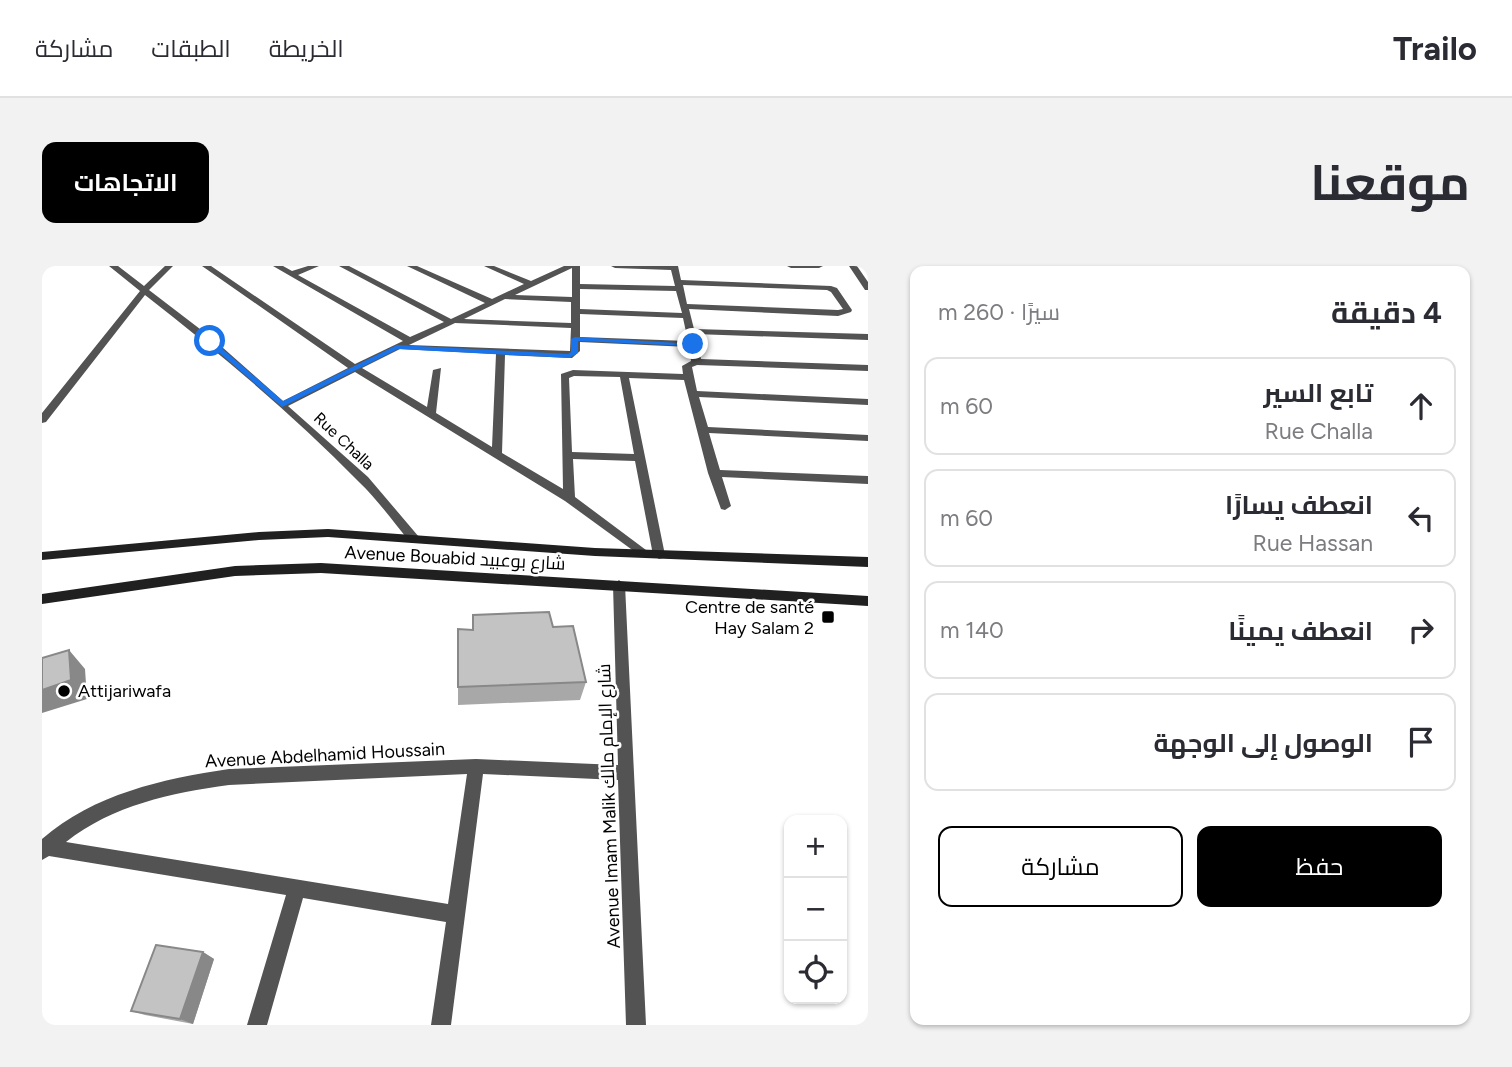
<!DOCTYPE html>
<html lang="ar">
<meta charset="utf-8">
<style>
body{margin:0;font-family:Figtree,Cairo,sans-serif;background:#f2f2f3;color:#2b2b33;direction:rtl}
.controls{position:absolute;right:21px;bottom:21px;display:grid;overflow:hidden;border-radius:14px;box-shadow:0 2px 5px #0004}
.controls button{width:63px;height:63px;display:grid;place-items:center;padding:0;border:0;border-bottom:2px solid #e1e1e2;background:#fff;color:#2b2b33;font:35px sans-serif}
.stop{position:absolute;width:21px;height:21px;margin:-16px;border:5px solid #1a73e8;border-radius:50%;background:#fff}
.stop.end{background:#1a73e8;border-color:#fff;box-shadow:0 2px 7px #0008}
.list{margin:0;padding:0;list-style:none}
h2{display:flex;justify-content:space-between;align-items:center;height:91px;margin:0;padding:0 28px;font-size:30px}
h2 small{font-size:23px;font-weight:400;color:#7c7c81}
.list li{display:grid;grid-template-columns:46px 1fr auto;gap:21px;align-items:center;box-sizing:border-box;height:98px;margin:0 14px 14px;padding:0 14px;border:2px solid #e1e1e2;border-radius:14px}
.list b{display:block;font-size:26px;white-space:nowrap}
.list p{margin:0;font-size:23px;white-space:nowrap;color:#7c7c81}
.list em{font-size:23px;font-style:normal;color:#7c7c81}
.actions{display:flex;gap:14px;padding:21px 28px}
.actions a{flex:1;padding:16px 0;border:2px solid #000;border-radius:14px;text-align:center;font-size:24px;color:#000}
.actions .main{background:#000;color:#fff}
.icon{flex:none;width:38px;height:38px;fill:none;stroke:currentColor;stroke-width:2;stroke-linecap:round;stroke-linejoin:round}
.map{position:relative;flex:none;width:826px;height:759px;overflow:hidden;direction:ltr;border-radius:14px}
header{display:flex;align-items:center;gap:42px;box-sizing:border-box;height:98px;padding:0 35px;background:#fff;border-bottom:2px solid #e1e1e2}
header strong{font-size:33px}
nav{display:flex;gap:38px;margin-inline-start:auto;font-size:24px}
.intro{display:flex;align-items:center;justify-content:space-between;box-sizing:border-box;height:168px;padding:0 42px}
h1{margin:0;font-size:49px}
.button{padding:18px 32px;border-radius:14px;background:#000;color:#fff;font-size:24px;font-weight:700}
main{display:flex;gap:42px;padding:0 42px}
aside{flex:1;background:#fff;border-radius:14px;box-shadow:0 2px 5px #0004}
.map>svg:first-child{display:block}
</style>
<header>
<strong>Trailo</strong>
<nav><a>الخريطة</a><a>الطبقات</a><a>مشاركة</a></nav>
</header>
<div class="intro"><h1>موقعنا</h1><a class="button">الاتجاهات</a></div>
<main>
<aside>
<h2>4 دقيقة<small>سيرًا · 260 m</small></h2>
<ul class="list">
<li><svg class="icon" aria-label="ahead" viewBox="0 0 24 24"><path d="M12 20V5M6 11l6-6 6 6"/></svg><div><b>تابع السير</b><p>Rue Challa</p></div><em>60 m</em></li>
<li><svg class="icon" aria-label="left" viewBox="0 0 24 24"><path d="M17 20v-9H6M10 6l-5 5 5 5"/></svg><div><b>انعطف يسارًا</b><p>Rue Hassan</p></div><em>60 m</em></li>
<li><svg class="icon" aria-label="right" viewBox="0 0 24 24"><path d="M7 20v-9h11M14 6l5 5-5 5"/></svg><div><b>انعطف يمينًا</b></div><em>140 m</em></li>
<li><svg class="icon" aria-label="arrive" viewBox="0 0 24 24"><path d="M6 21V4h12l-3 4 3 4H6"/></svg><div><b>الوصول إلى الوجهة</b></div></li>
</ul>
<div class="actions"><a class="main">حفظ</a><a>مشاركة</a></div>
</aside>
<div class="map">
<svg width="826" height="759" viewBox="0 0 826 759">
<rect width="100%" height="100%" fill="#fff"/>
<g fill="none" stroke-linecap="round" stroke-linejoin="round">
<path fill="#535353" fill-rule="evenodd" d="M67,0H76L102,20L123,0H131L107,24L171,73L241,135L306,102L160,0H169L313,98L361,75L231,0H241L250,5L266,0H277L256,9L368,71L402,56L297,0H307L409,53L443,37L365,0H375L450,33L482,18L442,0H452L489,15L522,0H538V18L633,20L629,4L573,2L569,0H636L639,14L789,20L795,22L810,44L809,46L796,50L647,43L652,63L826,68V74L653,68L659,93L826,99V105L655,99L650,101L655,125L826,133V139L657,131L666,161L826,169V175L667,167L678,204L826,210V218L680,211L689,240L683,244L679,243L666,207L642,114L587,112L623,289L621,292L617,293L611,289L593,195L531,193L533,231L604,284L606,287L604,290L600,291L523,235L313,106L246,140L326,211L377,271L379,274L377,277H369C352,257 336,234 317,216C251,148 177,87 103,29L4,156L0,157V147L98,25ZM530,2V31L473,29ZM641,19L785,24L789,26L801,43L796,44L645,38ZM538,23L634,25L640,47L538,43ZM463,33L529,36V57L422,53ZM538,48L641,52L646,75L538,71ZM413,57L529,62L528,85L367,79ZM538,76L647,81L649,95L640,100L641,108L531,104L519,108L521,223L460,187L463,89L530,92L538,85ZM358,83L454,88L450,181L394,147L399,102L391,104L385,141L320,102ZM532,110L578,111L592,188L530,186L527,112Z
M745,0H781L777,2H749Z
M807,0H815L826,16V24H823Z
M577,314L583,319L604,759H584L576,514L441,508L409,759H389L404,656L261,632L225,759H205L244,629L7,590L0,594V573C52,528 120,513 187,503L434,493L576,499L571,319ZM425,508L406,638L24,576C71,539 129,527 187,519Z"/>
<path fill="#202020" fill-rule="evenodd" d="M286,263L553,282L826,291V301L553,290L286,271L217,274L0,294V286L217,266Z
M279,297L826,330V340L279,307L193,310L0,338V328L193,300Z"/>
</g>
<path fill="#a8a8a8" d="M431,349L511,361L544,416L538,434L416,439V363L430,364Z
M161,686L172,693L151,758L103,749L89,745Z"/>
<path fill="#888" d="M27,384L43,403L45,433L0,447V424Z
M161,686L172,693L151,758L138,753Z"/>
<path fill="#c3c3c3" stroke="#888" stroke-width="2" d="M507,346L511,361L531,360L544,416L416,421V363L431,364V349Z
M27,384L29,414L0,424V392Z
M114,679L161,686L138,753L89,745Z"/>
<path fill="#1a73e8" d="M533,71L654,78L651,80L536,75V87L527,92L356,83L240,141L164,75L170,74L241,135L355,79L526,88L529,86V73Z"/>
<g fill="#000" stroke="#fff" stroke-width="2.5">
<rect x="779" y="344" width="14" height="14" rx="3.5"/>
<circle cx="22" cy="425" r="7"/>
</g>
<g text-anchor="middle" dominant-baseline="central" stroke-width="5" stroke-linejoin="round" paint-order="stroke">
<g font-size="16" fill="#000" stroke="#fff">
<text transform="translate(302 175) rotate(43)">Rue Challa</text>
</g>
<g font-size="18" fill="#000" stroke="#fff">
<text transform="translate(413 292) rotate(3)">Avenue Bouabid شارع بوعبيد</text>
<text transform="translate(283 489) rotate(-3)">Avenue Abdelhamid Houssain</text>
<text transform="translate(567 540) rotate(-92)">Avenue Imam Malik شارع الإمام مالك</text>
</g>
<g font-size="18" fill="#000" stroke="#fff" text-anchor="end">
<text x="772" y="341">Centre de santé<tspan x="772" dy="21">Hay Salam 2</tspan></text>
<text x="36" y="425" text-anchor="start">Attijariwafa</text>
</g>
</g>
</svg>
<div class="controls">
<button>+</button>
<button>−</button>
<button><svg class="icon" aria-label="locate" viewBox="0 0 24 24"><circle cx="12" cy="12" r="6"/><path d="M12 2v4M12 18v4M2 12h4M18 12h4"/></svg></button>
</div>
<div class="stop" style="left:168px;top:75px"></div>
<div class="stop end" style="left:651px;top:78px"></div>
</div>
</main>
